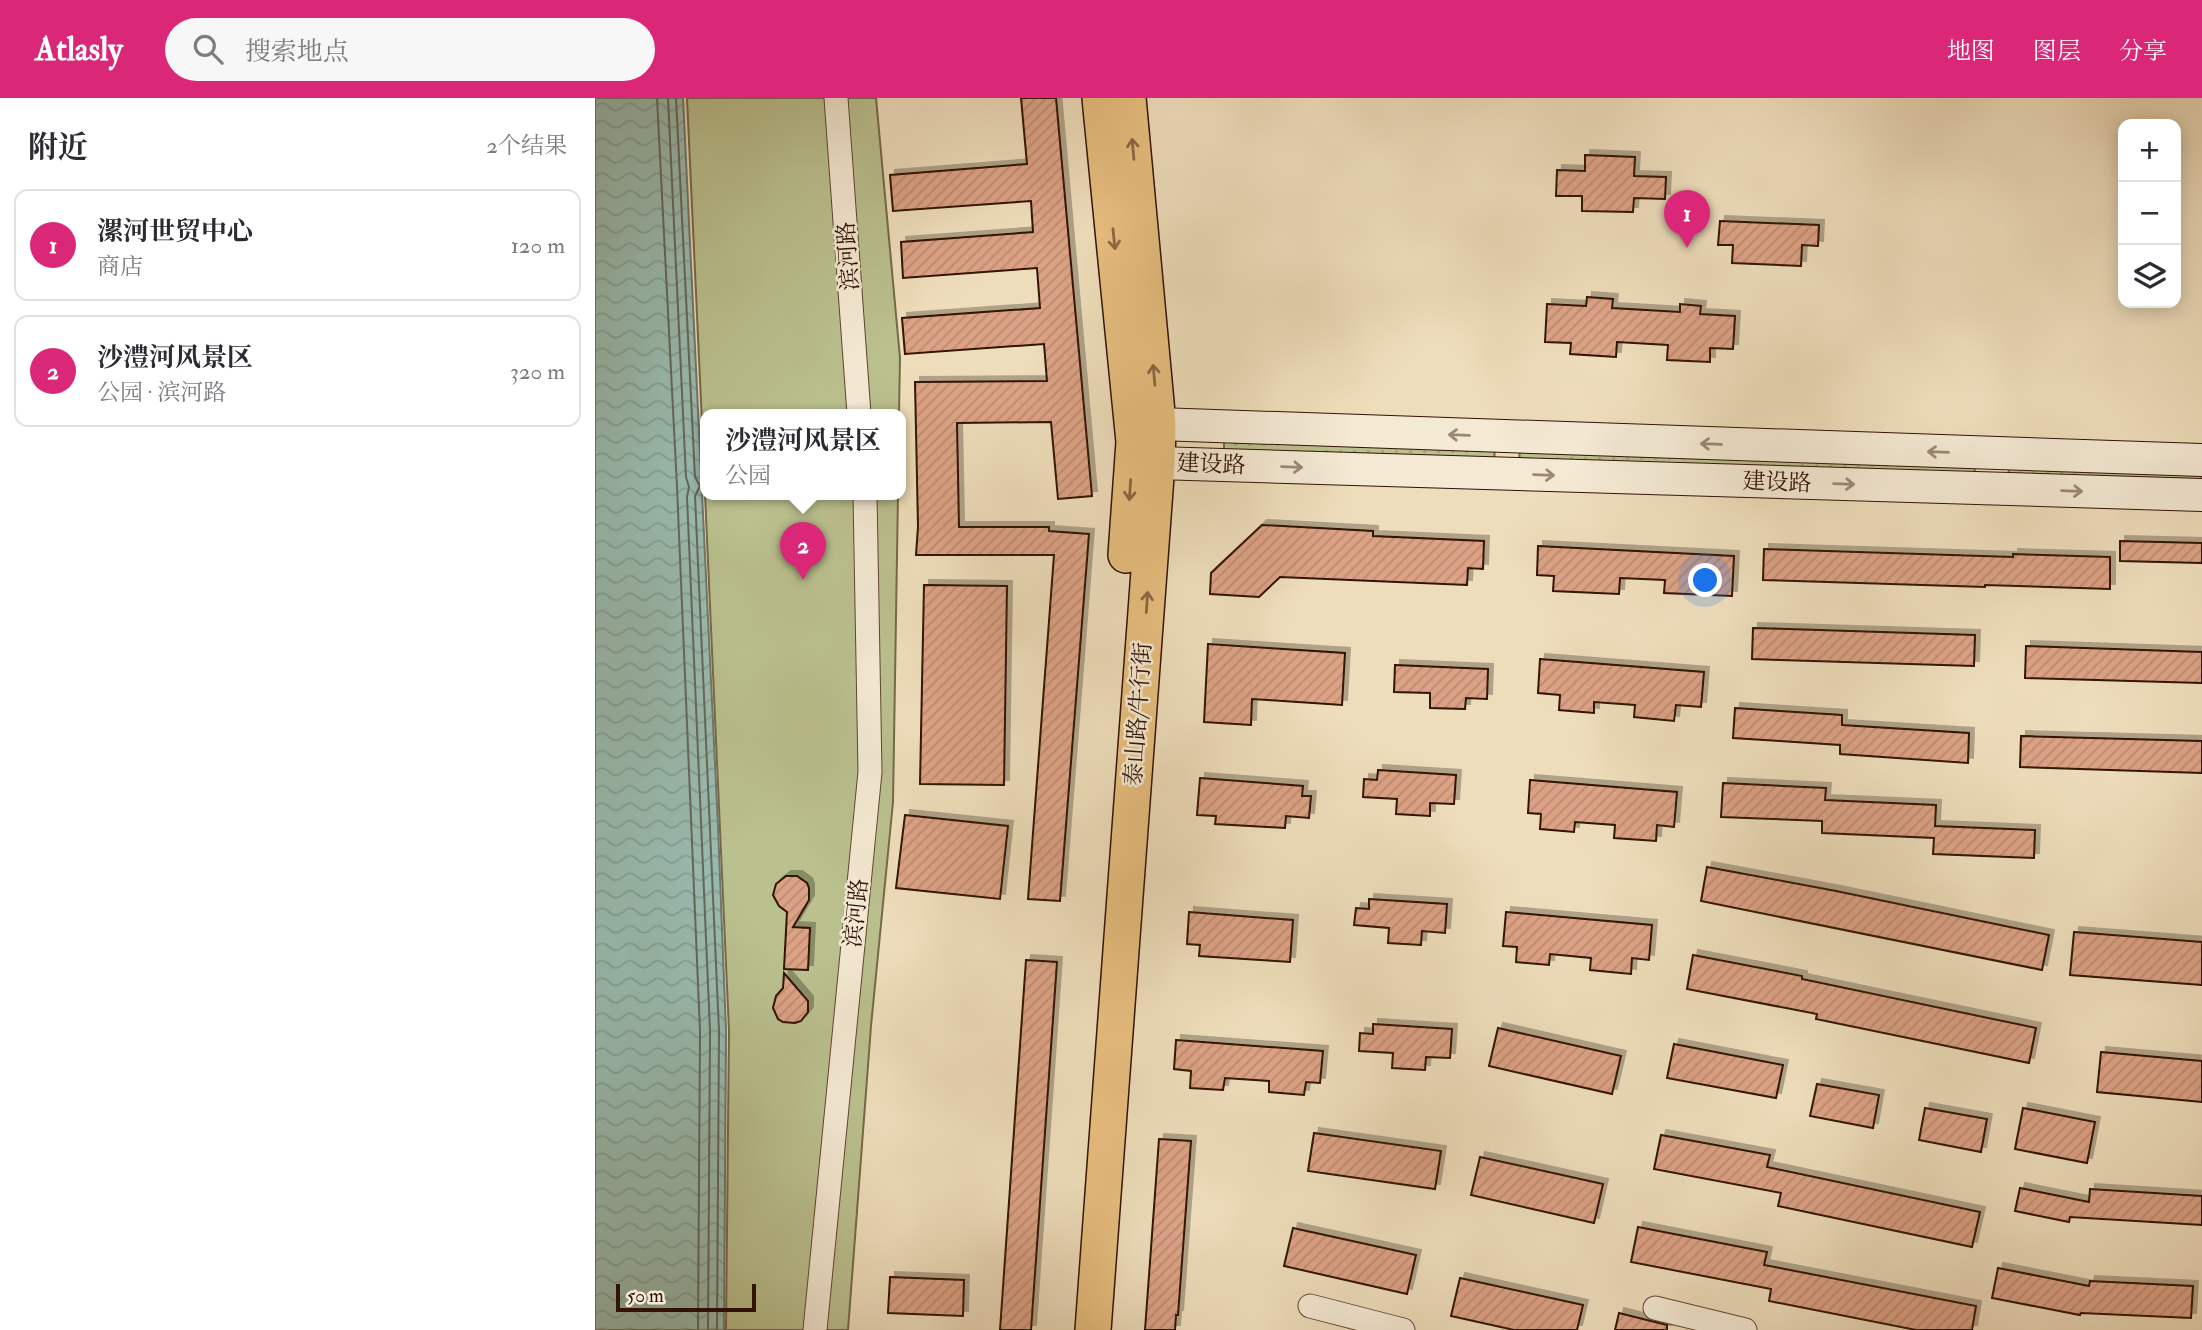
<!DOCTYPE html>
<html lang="zh">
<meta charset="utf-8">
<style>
body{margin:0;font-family:"IM FELL Double Pica","Noto Serif SC",serif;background:#f7f7f7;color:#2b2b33}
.controls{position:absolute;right:21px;top:21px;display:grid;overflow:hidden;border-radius:14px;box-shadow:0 4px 18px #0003}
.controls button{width:63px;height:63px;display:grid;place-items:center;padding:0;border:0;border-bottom:2px solid #e1e1e2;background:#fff;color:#2b2b33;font:35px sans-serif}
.scale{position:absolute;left:21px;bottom:18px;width:140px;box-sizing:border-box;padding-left:7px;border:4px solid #311205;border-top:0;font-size:19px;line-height:24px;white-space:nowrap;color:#311205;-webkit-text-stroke:5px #f4e9d3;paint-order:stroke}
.you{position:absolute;left:1111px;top:483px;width:24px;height:24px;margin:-18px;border:5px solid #fff;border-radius:50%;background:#1a73e8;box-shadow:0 0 0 10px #1a73e833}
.badge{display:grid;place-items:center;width:46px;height:46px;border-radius:50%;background:#db2777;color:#fff;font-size:23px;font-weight:700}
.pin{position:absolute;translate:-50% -58px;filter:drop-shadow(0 2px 4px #0008)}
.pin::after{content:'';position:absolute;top:37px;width:24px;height:21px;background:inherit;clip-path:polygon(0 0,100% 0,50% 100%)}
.popup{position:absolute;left:105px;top:311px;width:206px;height:91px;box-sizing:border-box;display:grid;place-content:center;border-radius:14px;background:#fff;filter:drop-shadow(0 2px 5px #0005);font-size:23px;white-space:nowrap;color:#7c7c81}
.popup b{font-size:26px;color:#2b2b33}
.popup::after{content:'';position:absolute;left:50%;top:100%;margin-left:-14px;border:14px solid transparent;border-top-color:#fff}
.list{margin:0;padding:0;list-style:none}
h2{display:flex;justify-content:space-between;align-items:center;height:91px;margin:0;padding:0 28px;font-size:30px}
h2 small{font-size:23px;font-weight:400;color:#7c7c81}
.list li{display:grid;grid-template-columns:46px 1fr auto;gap:21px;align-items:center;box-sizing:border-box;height:112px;margin:0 14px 14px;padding:0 14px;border:2px solid #e1e1e2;border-radius:14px}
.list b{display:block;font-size:26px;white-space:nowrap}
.list p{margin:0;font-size:23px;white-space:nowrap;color:#7c7c81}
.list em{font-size:23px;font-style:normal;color:#7c7c81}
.icon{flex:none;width:38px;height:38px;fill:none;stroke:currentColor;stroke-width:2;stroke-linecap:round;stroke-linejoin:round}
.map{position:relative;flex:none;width:1607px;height:1232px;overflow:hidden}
header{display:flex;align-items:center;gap:42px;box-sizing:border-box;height:98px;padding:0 35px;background:#db2777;color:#fff}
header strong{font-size:33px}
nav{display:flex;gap:38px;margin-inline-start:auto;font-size:24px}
.search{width:490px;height:63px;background:#f7f7f7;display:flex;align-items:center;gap:18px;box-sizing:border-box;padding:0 24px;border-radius:38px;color:#7c7c81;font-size:26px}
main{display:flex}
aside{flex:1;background:#fff}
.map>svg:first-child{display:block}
</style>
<header>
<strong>Atlasly</strong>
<div class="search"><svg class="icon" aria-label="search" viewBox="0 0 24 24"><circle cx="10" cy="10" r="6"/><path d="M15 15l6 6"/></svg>搜索地点</div>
<nav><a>地图</a><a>图层</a><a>分享</a></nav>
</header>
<main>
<aside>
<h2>附近<small>2个结果</small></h2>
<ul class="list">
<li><span class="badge">1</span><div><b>漯河世贸中心</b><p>商店</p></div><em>120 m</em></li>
<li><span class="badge">2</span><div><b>沙澧河风景区</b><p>公园 · 滨河路</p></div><em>320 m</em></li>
</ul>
</aside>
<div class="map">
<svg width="1607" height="1232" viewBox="0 0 1607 1232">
<defs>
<pattern id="grass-dots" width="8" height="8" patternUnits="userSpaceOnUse" patternTransform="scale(1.75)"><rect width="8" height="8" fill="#bac08e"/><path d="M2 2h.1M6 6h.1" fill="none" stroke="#a0a479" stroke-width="1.8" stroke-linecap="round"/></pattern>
<pattern id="water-waves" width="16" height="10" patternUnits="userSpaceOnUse" patternTransform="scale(1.75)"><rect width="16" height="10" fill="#99bcb0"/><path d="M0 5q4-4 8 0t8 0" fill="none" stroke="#84a196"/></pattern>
<pattern id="building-hatch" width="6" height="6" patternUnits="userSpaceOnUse" patternTransform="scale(1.75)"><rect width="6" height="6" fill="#dca285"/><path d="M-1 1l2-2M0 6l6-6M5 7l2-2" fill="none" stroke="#bd8a71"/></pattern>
<filter id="shadow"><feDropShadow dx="5" dy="-5" stdDeviation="0" flood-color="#0004"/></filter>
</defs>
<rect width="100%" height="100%" fill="#edb"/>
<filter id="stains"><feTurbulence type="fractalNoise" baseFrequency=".00286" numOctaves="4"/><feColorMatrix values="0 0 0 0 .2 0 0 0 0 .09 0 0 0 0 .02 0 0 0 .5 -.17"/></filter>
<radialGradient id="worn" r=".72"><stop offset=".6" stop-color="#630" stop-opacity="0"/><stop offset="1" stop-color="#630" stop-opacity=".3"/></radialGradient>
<path fill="url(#grass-dots)" stroke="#76694a" stroke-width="2" d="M629,340L900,349L899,364L629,355Z
M925,350L1380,368L1379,382L924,365Z
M1414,368L1607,374V389L1413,382Z"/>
<path fill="#bac08e" stroke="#76694a" stroke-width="2" d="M92,0H281L305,260L304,316H110V390Z
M110,396H303L298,704L276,928L253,1232H131L134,933Z"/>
<path fill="url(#water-waves)" stroke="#6f786c" stroke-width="2" d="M0,0H88L123,728L131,933L129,1232H0Z"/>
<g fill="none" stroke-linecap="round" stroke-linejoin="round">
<path stroke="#65675a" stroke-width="2" d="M62,0L82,389L105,933L103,1232
M73,0L91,379L94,389L92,399L115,933L113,1232
M81,0L100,379L105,388L100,398L124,933L122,1232"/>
</g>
<path fill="url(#building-hatch)" stroke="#311205" stroke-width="2" filter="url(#shadow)" d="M426,0H461L497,398L463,401L456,324L362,325L364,429H454V433L494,436L465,803L433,801L459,457H321L323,429L320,284L452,283L449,246L310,256L307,220L445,210L442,170L308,180L306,144L438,134L436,103L298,113L295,77L432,66Z
M990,57L1040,59L1039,78L1071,79L1070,101L1039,100L1038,114L987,113V98H961L962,72L990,73Z
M1125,123L1224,127L1223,148L1207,147L1206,168L1137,165L1138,147H1123Z
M992,199L1018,201L1017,210L1085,214V206L1106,208L1105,216L1140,218L1138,251L1115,250V264L1072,262L1073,247L1022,244L1021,259L975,256L976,245L950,244L952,206L991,208Z
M667,427L778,433V438L889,443L888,471L873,470L872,487L685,479L664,499L615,496L616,475Z
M1525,443L1607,445V465L1525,463Z
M943,448L1139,458L1137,498L1069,495L1070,482L1025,480L1024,496L958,493L959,478L942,477Z
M1169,451L1418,459V456L1515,459V491L1390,487V489L1168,482Z
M329,487L412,488L409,687L325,686Z
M1158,530L1380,537L1379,568L1157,561Z
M613,546L750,555L747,607L657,601L656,627L609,624Z
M1431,548L1607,554V585L1430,580Z
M945,561L1109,574L1106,609L1081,607L1079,623L1039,619L1040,607L999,604V615L964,612L965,597L943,595Z
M800,567L893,571L892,601L871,600L870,611L835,610V595L799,594Z
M1140,610L1247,617V627L1374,635L1373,665L1245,656V647L1138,640Z
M1426,638L1607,643V675L1425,669Z
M783,672L861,677L859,706L835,705V718L801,716L802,701L768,699L769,681L782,682Z
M605,680L708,688L707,698H716L714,720L691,718L690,730L620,726L621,718L602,717Z
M935,682L1082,694L1079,729L1062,727L1061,743L1019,740L1020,727L980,724L979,734L945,731L946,716L933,715Z
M1128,685L1231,690L1230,702L1341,707L1340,728L1440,732L1439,760L1338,756L1339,740L1227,735V723L1126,719Z
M310,717L413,728L405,801L301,790Z
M1112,769L1241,793L1454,837L1447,872L1106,803Z
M191,778H202L212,785L214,790V802L198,829L215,830L213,872L189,871L192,814L184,808L178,797L181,786Z
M774,801L852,806L850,835L827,833L826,847L793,845L794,830L759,827L761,810L774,811Z
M594,814L698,822L695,864L604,858L605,847L592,846Z
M911,814L1057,827L1054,862L1037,860L1036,876L995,872L996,860L955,856L954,867L921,864L922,849L908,848Z
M1479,834L1607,844V887L1475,877Z
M1098,857L1207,878V881L1441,930L1434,965L1221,921L1222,916L1092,891Z
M431,862L462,864L436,1232H405Z
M189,875L213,903V914L206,923L200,925L188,924L183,921L178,910L181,898L188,890Z
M778,926L857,931L855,960L831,959L830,972L797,970L798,955L764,953L765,935L778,936Z
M903,930L1026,958L1017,996L894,968Z
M581,942L728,953L725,985L711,984L709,997L674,994V983L630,980L628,992L595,990L596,973L579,971Z
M1079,946L1188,967L1181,1000L1072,980Z
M1506,954L1607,963V1004L1502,994Z
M1222,986L1284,997L1278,1030L1215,1018Z
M1330,1010L1392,1021L1386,1054L1324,1042Z
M1428,1010L1500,1024L1492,1065L1420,1051Z
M719,1035L846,1053L840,1091L713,1073Z
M1066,1037L1175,1057L1172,1069L1385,1114L1377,1149L1183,1108L1186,1095L1059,1071Z
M564,1041L596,1043L583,1217H581L580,1232H550Z
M885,1059L1008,1086L999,1125L876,1097Z
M1425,1090L1494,1104L1495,1091L1607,1098V1127L1475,1119L1474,1124L1420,1113Z
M1043,1129L1172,1154L1169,1167L1381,1208L1377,1232H1321L1174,1203L1176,1191L1036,1164Z
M698,1130L821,1157L812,1196L689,1168Z
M1403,1170L1494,1188L1495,1183L1598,1188L1596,1220L1486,1215L1485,1217L1397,1200Z
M295,1179L369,1182L368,1218L293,1215Z
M865,1180L988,1207L982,1232H919L856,1218Z
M1024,1215L1072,1227V1232H1020Z"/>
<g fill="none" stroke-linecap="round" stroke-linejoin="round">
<g stroke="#604532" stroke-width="25">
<path id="street" d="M241,0L264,316
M715,1208L808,1232
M1060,1210L1150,1232
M220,1232L275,674L270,396"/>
</g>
<g stroke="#311205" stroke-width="34">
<path id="secondary" d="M1607,362L563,326L539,344L562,365L1607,397"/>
</g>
<g stroke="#311205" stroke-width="38">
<path id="primary" d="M505,0L539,344L531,457
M498,1232L562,365L563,326L533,0"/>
</g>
<use href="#street" stroke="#f4e9d3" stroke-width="23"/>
<use href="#secondary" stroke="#f4e9d3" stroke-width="32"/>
<use href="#primary" stroke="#e7be7e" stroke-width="35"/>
</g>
<defs><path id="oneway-shaft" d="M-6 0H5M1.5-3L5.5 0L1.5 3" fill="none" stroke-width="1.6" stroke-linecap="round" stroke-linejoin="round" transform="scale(1.75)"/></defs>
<g stroke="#8c6842">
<use href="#oneway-shaft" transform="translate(538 51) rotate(-95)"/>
<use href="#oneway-shaft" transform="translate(519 141) rotate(84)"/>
<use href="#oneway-shaft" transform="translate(559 277) rotate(-95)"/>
<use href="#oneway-shaft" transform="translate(535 392) rotate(94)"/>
<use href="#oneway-shaft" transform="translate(552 504) rotate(-86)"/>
</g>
<g stroke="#9c8876">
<use href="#oneway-shaft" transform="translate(864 337) rotate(-178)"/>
<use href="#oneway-shaft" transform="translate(1116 346) rotate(-178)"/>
<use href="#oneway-shaft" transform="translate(1343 354) rotate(-178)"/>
<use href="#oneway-shaft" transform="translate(697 369) rotate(2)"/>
<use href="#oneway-shaft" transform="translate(949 377) rotate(2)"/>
<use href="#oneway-shaft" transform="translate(1249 386) rotate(2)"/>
<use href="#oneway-shaft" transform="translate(1477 393) rotate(2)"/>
</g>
<g text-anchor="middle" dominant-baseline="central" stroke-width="5" stroke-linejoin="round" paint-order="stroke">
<g font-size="23" fill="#311205" stroke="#f4e9d3">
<text transform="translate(253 158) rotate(-94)">滨河路</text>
<text transform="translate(616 366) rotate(2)">建设路</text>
<text transform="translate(1182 384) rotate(2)">建设路</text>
<text transform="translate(543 616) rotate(-86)">泰山路/牛行街</text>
<text transform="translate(261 815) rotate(-84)">滨河路</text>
</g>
</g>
<rect width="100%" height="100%" filter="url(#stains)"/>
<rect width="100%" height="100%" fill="url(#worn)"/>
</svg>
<div class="controls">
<button>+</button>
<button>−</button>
<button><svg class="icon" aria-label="layers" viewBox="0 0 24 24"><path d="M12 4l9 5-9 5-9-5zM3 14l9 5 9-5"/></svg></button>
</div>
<div class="scale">50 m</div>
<div class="you"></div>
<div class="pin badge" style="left:1092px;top:150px">1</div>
<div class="pin badge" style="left:208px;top:482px">2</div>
<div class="popup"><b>沙澧河风景区</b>公园</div>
</div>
</main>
